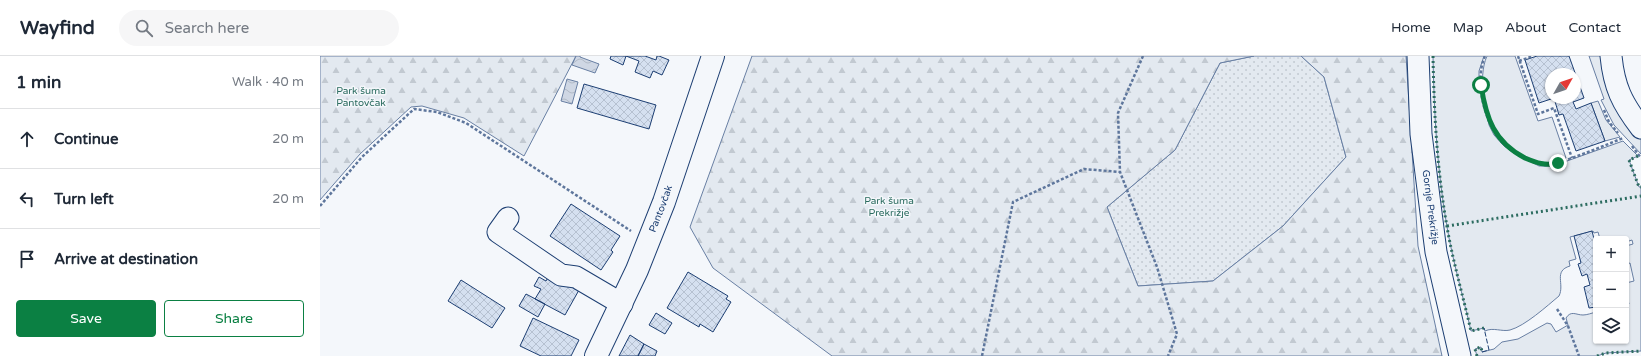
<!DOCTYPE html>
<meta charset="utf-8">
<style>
body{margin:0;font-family:"Varela Round",sans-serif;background:#f6f6f7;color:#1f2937}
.controls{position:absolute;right:12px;bottom:12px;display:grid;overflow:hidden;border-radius:4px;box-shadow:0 1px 3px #0004}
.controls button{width:36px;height:36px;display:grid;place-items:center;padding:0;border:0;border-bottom:1px solid #e0e1e3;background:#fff;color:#1f2937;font:20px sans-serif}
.compass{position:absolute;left:1225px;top:12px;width:36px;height:36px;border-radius:50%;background:#fff;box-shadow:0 1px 3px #0004;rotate:50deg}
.stop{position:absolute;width:12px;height:12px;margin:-9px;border:3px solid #0b8043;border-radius:50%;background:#fff}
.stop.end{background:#0b8043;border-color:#fff;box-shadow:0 1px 4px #0008}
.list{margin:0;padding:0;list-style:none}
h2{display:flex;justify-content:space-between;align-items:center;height:52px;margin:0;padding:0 16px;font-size:17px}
h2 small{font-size:13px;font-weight:400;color:#747a83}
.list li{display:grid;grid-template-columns:26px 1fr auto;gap:12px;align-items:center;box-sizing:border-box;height:60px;padding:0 16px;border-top:1px solid #e0e1e3}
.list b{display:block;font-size:15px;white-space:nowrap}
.list em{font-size:13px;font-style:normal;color:#747a83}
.actions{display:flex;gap:8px;padding:12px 16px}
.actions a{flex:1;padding:9px 0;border:1px solid #0b8043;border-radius:4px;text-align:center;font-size:14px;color:#0b8043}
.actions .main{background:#0b8043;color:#fff}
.icon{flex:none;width:22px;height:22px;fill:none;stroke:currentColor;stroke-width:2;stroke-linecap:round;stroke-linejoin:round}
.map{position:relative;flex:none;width:1321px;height:300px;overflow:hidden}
header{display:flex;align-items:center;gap:24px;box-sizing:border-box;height:56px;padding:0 20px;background:#fff;border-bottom:1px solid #e0e1e3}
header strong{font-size:19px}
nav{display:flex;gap:22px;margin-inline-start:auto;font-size:14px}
.search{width:280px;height:36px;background:#f6f6f7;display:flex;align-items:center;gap:10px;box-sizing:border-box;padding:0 14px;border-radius:22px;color:#747a83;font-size:15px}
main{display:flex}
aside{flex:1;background:#fff}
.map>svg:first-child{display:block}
</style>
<header>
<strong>Wayfind</strong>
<div class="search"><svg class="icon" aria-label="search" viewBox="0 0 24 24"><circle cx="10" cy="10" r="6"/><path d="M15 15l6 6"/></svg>Search here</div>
<nav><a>Home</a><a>Map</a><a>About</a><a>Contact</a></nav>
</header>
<main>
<aside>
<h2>1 min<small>Walk · 40 m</small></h2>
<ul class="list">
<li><svg class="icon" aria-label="ahead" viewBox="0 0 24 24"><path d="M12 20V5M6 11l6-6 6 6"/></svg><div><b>Continue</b></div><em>20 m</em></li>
<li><svg class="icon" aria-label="left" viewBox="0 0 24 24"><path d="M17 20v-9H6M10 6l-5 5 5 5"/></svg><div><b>Turn left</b></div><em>20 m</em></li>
<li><svg class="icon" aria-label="arrive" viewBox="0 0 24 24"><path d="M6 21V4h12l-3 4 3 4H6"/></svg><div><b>Arrive at destination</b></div></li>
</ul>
<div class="actions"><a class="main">Save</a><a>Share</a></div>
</aside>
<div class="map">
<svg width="1321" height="300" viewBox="0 0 1321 300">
<defs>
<pattern id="grass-dots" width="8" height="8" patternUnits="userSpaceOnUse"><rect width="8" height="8" fill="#e3e9f0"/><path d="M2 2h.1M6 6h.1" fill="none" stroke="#c2c9d1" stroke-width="1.8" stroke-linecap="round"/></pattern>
<pattern id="forest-firs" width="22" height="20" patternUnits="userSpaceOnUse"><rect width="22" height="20" fill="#e3e9f0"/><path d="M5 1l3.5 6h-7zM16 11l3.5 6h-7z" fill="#c2c9d1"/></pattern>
<pattern id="water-waves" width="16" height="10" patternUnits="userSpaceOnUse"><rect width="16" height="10" fill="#cfd7e4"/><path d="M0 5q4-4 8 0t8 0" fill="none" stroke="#b1bac7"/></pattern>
<pattern id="building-cross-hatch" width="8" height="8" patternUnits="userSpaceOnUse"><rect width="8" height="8" fill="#d5e0f0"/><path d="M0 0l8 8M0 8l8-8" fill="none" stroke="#b6c1d1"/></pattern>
</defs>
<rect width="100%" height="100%" fill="#f4f7fb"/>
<path fill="url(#grass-dots)" stroke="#687fa3" d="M934,0H981L1004,21L1026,101L963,170L893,225L818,230L787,151L855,94L900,7Z"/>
<path fill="url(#forest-firs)" stroke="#687fa3" d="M0,0H256L204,100L144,62L102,50L91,51L40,98L0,144Z
M432,0H934L900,7L855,94L787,151L818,230L893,225L963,170L1026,101L1004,21L981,0H1086L1098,190L1122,300H512L393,212L370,171Z"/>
<path fill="#e3e9f0" stroke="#687fa3" d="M1113,0H1164L1159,15V23L1169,69L1174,79L1183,89L1192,96L1219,110H1233L1303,85L1318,100L1309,104L1319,131H1321V295L1286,297L1277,300H1157L1155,293L1161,291L1162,296L1174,293L1182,286L1198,283L1227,267L1231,268L1236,276L1248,269L1246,262C1251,254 1256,259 1263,259C1267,259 1272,257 1276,256V285H1306V249L1309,248L1306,237V227L1314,225L1310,207L1307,208L1306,190L1313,188L1312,184L1306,186V183H1280L1278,176L1274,177L1273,175L1250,181L1256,203L1249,205L1250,210C1233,215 1245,228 1239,240C1227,250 1205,270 1190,274C1182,276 1173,271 1165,275L1164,272L1151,275C1143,240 1133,206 1127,171C1117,114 1114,57 1113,0Z
M1167,0H1195L1218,65L1232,61L1246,102C1240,104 1233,108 1226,107C1209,106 1189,93 1179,79C1165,61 1157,22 1167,0Z
M1269,0H1288L1321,81V98L1294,69L1281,44L1284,43Z
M1278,45L1286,64L1300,81L1285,85L1271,47Z"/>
<path fill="url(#water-waves)" stroke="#687fa3" d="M256,0H260V1L279,8L275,17L252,9Z
M247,23L258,26L252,48L241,45Z"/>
<path fill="url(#building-cross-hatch)" stroke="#1d3f73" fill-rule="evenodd" d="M291,0H325L336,4L337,0H339L349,4L342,19L333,15L330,22L315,16L319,5L306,0L303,9L290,3Z
M1217,0H1249L1264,42L1253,46L1256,53L1271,47L1285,85L1256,95L1243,58L1239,59L1234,42L1219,47L1205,4ZM1231,18H1255V42H1231Z
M264,28L336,49L329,73L257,52Z
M251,148L300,180L291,194L293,196L281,214L230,180Z
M1272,175L1276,191V251L1269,252L1264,231L1270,229L1267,218L1262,220L1258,208L1261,207L1254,180Z
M368,216L408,240L406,243L411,246L393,276L380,268L379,271L347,252Z
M230,218L259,234L245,259L215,243L221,233L214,230L219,221L226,225Z
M141,224L185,252L172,272L128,245Z
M206,238L225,248L218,261L199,250Z
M336,257L352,267L345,278L329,269Z
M213,262L259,284L251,300H221L200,290Z
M310,279L324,288L318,300H299Z
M324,288L337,295L335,300H318Z"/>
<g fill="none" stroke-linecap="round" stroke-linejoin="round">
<g stroke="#1d3f73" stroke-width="23">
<g id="minor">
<path id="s1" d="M1098,0L1101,78L1116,196L1140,300"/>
<path d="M1291,0C1294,31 1302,47 1321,72"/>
<path d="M188,162L178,176L241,219L256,221L302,248"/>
</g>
</g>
<g stroke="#1d3f73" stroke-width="24">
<g id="major">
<path id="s2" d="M276,300L317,214L344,146L393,0"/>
</g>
</g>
<path stroke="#5e769c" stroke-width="2.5" stroke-dasharray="3 2" stroke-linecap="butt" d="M823,0L798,57L800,116L837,211L857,278L848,300
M1165,0C1154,25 1164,64 1180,84C1187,93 1198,98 1208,103C1214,106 1221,110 1228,109C1236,108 1244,105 1252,102C1269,96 1286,89 1303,82
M1198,0L1218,58L1234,52L1252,102
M1199,5L1213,0
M1284,54L1289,66L1298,77
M1312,90L1321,102
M0,150L42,101L94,53L117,56L146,67L311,175
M1237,253L1248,270L1259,300
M662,300L693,146L764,113L800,116"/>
<use href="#minor" stroke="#f4f7fb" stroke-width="21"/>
<use href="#major" stroke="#f4f7fb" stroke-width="22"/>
<path stroke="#2c6c60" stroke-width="3" stroke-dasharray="2 3" stroke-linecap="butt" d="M1113,0C1114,57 1117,114 1127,171C1133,206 1143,240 1151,275L1164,272
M1318,100L1309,104L1319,131H1321
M1127,170L1321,140
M1157,300L1155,293L1161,291L1162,296
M1277,300L1286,297L1321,295"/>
<path stroke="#1d3f73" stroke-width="1" stroke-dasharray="5 2" stroke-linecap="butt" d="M1162,296L1169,294L1164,272"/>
</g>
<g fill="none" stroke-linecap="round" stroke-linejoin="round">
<path stroke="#0b8043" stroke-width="5" d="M1161,29C1166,62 1174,86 1205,102C1217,107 1225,110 1238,107"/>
</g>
<g text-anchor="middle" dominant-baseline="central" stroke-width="3" stroke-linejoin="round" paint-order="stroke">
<g font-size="10" fill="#2c6c60" stroke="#f4f7fb">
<text x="41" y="35">Park šuma<tspan x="41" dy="12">Pantovčak</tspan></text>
<text x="569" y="145">Park šuma<tspan x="569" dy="12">Prekrižje</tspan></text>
</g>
<g font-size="10" fill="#1d3f73" stroke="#f4f7fb">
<text stroke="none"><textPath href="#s1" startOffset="152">Gornje Prekrižje</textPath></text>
<text stroke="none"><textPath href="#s2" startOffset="161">Pantovčak</textPath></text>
</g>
</g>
</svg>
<div class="controls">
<button>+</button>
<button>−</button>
<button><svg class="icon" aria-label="layers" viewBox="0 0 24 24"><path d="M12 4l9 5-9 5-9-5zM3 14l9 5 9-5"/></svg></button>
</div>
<svg class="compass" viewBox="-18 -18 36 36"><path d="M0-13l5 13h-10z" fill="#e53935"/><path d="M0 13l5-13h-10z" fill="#747a83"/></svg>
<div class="stop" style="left:1161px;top:29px"></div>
<div class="stop end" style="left:1238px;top:107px"></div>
</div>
</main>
